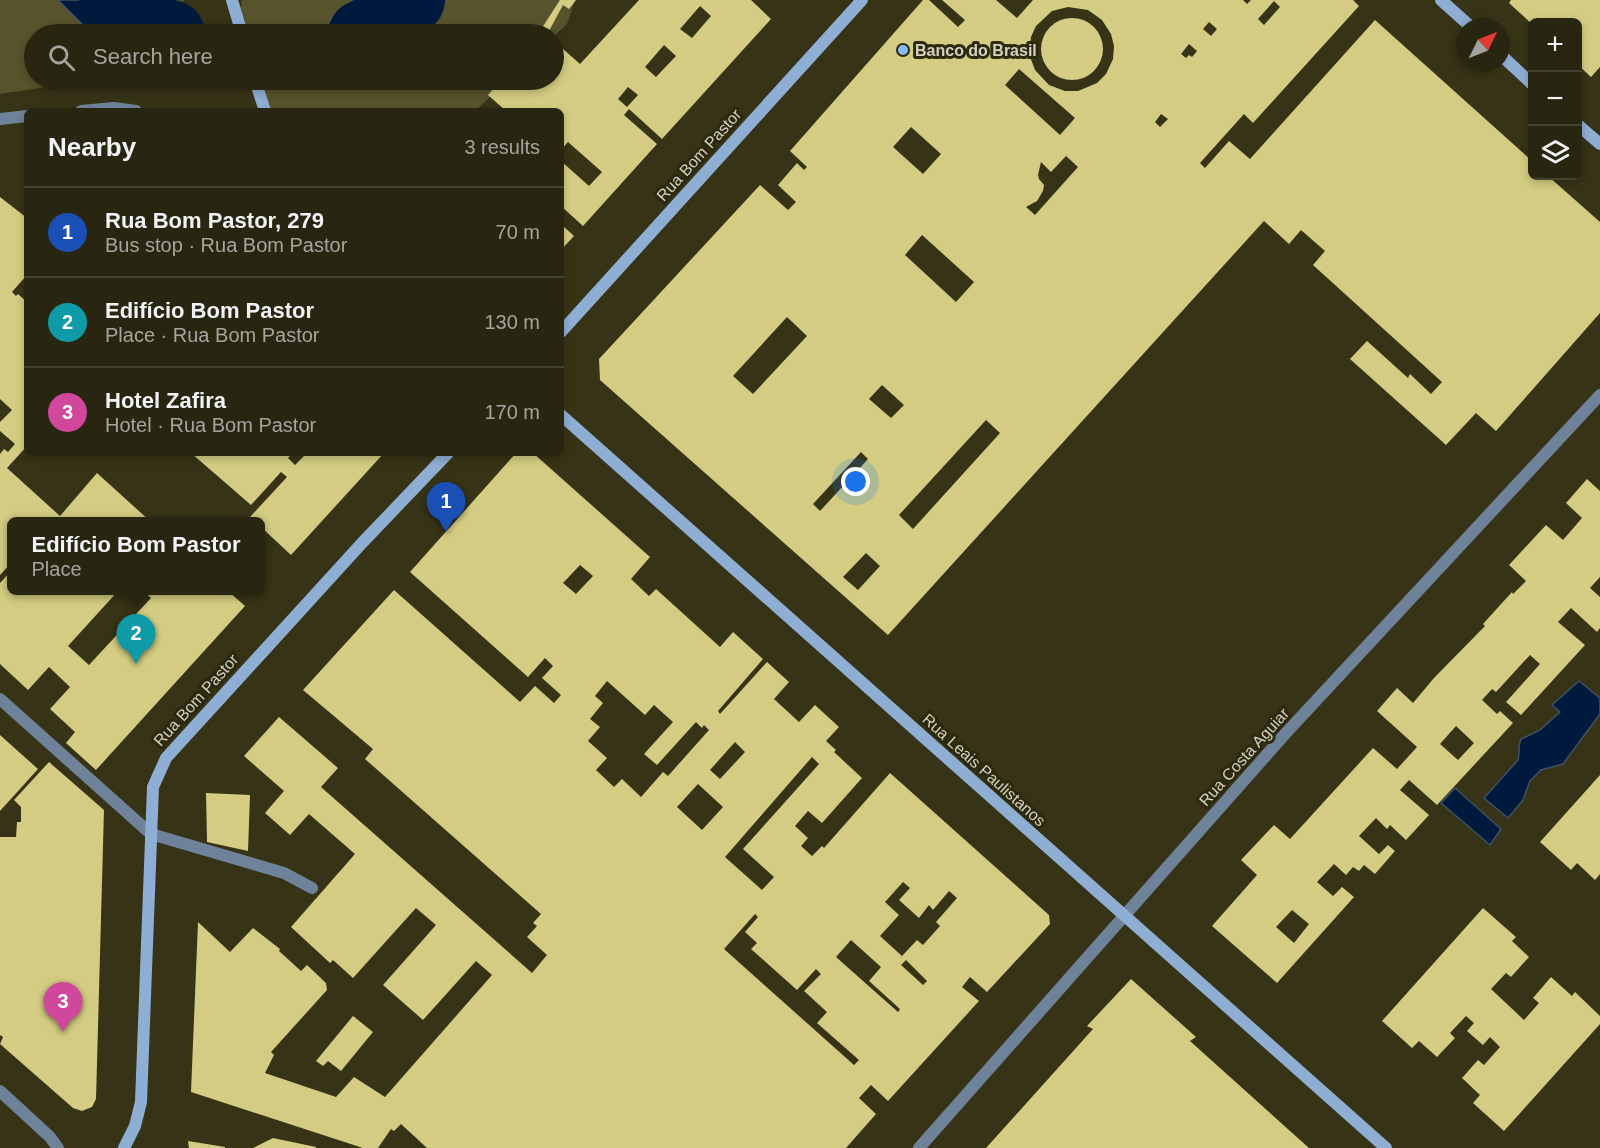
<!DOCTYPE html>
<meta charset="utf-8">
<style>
body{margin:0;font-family:Arial,sans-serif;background:#34321e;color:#f1f3f6}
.controls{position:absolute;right:18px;top:18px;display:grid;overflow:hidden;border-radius:9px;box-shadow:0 3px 9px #0003}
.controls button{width:54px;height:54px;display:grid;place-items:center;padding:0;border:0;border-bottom:2px solid #444330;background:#282610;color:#f1f3f6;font:30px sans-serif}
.compass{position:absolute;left:1456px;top:18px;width:54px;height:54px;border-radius:50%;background:#282610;box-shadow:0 3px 9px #0003;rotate:47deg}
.you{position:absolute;left:856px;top:482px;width:21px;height:21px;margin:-15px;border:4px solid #fff;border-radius:50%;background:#1a73e8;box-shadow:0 0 0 9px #1a73e833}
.badge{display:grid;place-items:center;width:39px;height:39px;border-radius:50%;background:#86bbfb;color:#fff;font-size:20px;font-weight:700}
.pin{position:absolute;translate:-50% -50px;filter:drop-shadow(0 2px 3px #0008)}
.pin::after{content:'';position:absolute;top:32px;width:21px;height:18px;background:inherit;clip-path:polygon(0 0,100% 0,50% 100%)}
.popup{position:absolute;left:7px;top:517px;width:258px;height:78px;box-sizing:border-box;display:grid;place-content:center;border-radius:9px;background:#282610;filter:drop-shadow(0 2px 4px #0005);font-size:20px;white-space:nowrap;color:#a5a59f}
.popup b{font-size:22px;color:#f1f3f6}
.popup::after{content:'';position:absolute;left:50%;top:100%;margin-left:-12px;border:12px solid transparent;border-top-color:#282610}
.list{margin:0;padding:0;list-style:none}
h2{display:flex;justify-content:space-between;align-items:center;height:78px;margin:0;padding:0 24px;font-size:26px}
h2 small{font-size:20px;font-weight:400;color:#a5a59f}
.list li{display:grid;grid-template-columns:39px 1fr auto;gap:18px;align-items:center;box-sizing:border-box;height:90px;padding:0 24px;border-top:2px solid #444330}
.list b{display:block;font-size:22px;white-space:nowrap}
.list p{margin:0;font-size:20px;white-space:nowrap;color:#a5a59f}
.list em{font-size:20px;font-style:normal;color:#a5a59f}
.icon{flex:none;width:33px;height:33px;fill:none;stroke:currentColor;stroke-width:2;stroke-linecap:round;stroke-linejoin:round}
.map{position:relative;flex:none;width:1600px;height:1148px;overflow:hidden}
.search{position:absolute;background:#282610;box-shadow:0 3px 9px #0003;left:24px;top:24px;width:540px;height:66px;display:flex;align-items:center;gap:15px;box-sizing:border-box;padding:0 21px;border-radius:33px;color:#a5a59f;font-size:22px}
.panel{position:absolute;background:#282610;box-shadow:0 3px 9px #0003;left:24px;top:108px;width:540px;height:348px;border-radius:9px}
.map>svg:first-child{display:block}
</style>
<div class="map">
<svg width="1600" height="1148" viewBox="0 0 1600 1148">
<rect width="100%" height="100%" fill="#363316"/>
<path fill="#57532c" d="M0,0H184L180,15L170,34H34V80H93L0,94Z
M242,0H575L567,24L554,36V34H247L240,11Z
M260,80H508L475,111H269Z"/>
<path fill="#001a3d" stroke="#405165" stroke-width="1.5" d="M58,0H152L157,5L119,34H92Z
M1579,681L1600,698V714L1563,764L1541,770L1530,781L1523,800L1508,818L1484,798L1518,760C1520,752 1518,746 1521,739L1540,730L1560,712L1552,705Z
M1455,788L1501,829L1490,845L1441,803Z"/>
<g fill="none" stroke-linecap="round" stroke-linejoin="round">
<path stroke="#001a3d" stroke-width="68" d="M113,0C130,15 149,30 171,34
M362,34L369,31L411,0"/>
</g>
<path fill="#d3cc82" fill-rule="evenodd" d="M560,0H576L569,9L563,5L549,31L545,34H538Z
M639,0H751L771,19L662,139L629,109L624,115L657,144L583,226L561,206V161L589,186L602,172L568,142L561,150V111H506L488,95L501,80H554V41L580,64ZM700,6L711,16L692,38L680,29ZM664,45L676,56L656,77L645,67ZM628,87L638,95L627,107L618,99Z
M923,0H929L958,27L965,20L942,0H996L1017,18L1033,0H1243L1247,4L1251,0H1353L1359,6L1253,123L1244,114L1200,163L1205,168L1229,141L1250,159L1375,20L1532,161V176H1548L1600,222V313L1496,431L1476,413L1446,445L1350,359L1367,341L1408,378L1410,374L1431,394L1442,382L1313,265L1325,251L1301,230L1289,244L1264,221L888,635L600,380L599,359L760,185L788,210L796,202L778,185L797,163L804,170L807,167L790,151ZM1274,1L1280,7L1264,25L1258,19ZM1068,7L1088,10L1102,20L1111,34L1114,46L1113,59L1106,74L1097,83L1078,91H1065L1049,85L1035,70L1029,54L1031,37L1036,26L1052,11ZM1209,22L1217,29L1211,36L1203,29ZM1189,44L1197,51L1192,57L1189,55L1186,58L1181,54ZM1019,69L1075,118L1060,135L1005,85ZM1161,114L1168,119L1160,127L1155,122ZM911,127L941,154L923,174L893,147ZM1066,156L1078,167L1035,215L1026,207L1037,201L1043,191L1044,185L1039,179L1038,175L1041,162L1051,172ZM922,235L974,282L956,302L905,255ZM787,317L807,336L753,394L733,376ZM882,385L904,405L891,418L869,399ZM986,420L1000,433L913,529L899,515ZM861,452L868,459L820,511L813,504ZM866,553L880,566L858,590L843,577Z
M1511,0H1600V67L1591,77L1578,65V22H1532V24L1509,3Z
M1041 49a31 31 0 1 1 62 0a31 31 0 1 1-62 0Z
M0,197L27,218V224L25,226L27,228V275L12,292L16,296L18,294L27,302V446L7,468L60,516L97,473L151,522H34L29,517L25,522H12V536L8,540L12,543V562L0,575V454L4,449L8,452L15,444L0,431V422L12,410L0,399Z
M561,224L574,236L561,250Z
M191,453H293L288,458L295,465L307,453H384L291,555L261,527L260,522H255L250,517L287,477L281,472L251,505Z
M516,453H533L650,557L631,579L649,596L656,589L720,647L733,632L763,659L718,711L720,714L767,662L789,682L774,699L799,722L815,705L839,727L826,741L836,750L834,752L862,778L822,823L808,811L795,826L808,838L801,846L812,856L822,846L824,848L890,773L1049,915L1050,924L987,992L970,977L962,987L979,1001L888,1101L871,1085L859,1098L876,1114L846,1148H427L401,1124L394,1131L391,1129L378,1148H363L191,1092L198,922L230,952L253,928L280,949L279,951L301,971L307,965L326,983L327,990L271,1052L274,1055L265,1073L336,1097L354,1077L385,1097L492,975L476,961L423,1020L383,985L436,925L416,908L353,978L333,960L330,963L291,927L355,854L309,814L290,835L265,813L284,791L244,756L279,717L338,768L321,787L532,973L547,955L527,937L537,926L533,923L541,914L365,759L373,749L303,690L394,590L520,702L535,686L554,703L561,695L542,678L553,666L545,658L528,677L410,572ZM580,565L593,576L576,594L563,583ZM607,681L645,715L654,705L673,722L644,754L657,765L696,722L702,728L704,725L709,730L668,776L663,772L641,797L622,779L614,787L596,770L607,758L588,741L600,727L590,719L603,703L595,696ZM735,742L745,752L720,779L710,770ZM812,757L819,764L743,849L774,877L762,890L725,857ZM698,784L723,807L702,830L677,807ZM903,882L910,888L899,900L919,918L929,905L933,910L949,891L957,898L936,922L940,926L923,945L917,940L902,956L880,936L899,915L885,902ZM755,914L758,917L745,932L757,943L751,949L797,990L816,969L821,974L804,991L827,1012L817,1023L859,1060L854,1065L724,949ZM851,940L881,967L869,981L900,1009L898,1012L836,957ZM906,960L927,981L923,985L901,965Z
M1587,479L1600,491V577L1590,588L1600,597V628L1597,632L1571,608L1558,622L1585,645L1521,715L1506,702L1540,664L1530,655L1496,692L1492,689L1482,700L1497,714L1500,711L1513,723L1437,805L1409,780L1400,790L1429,815L1406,840L1390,825L1387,829L1376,818L1359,836L1379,854L1388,845L1395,851L1375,874L1364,865L1359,871L1353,867L1346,875L1334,864L1317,882L1333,896L1342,887L1354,897L1277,983L1212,926L1257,875L1241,860L1274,825L1290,839L1373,748L1397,769L1417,747L1377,711L1397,688L1413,703L1434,678L1485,626L1483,624L1512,592L1513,594L1526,581L1509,565L1546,525L1563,540L1582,518L1566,503ZM1456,726L1474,743L1458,760L1440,744ZM1292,910L1309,924L1294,943L1276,927Z
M12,570V591H118L68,646L89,665L151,598L143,591H228L245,606L96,770L66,743L75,732L50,709L70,687L49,667L28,690L0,664V583Z
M0,735L38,769L0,811Z
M49,762L104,810L96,1099L92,1107L82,1111L73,1108L0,1044L3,1037L0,1035V837H16L17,822H21V807L14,800Z
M1600,775V874L1595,880L1577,863L1571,870L1540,842Z
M206,793L250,795L248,851L207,842Z
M1483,908L1516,937L1512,941L1529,957L1511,977L1506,973L1491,989L1524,1020L1539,1003L1533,998L1551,977L1572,996L1575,992L1600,1016V1024L1504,1131L1473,1103L1480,1095L1462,1078L1478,1060L1484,1065L1500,1047L1490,1037L1483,1045L1467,1031L1474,1023L1466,1016L1450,1033L1455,1038L1437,1057L1419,1041L1412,1048L1382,1021Z
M1131,979L1196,1037L1190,1041L1309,1148H986L1093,1029L1087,1026Z
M353,1016L373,1032L341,1071L328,1061L323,1066L316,1061Z
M273,1138L316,1147V1148H253Z
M188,1141L225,1147V1148H189Z"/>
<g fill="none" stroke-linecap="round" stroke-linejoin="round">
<path stroke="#6e8299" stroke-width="12" d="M151,834L284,873L312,888"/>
<path stroke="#6e8299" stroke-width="12" d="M81,111L114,108L136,111
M0,119L27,116
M0,699L151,834
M0,1091L50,1137L58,1148
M919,1148L1285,734L1600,395"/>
<path stroke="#8faed4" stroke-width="12" d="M232,0L242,34
M1441,0L1471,27
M1501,55L1532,84
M255,80L265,111
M1578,125L1600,144
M561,332L862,0
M561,415L1386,1148
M124,1148L135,1126L141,1102L153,787L166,758L362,543L448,453"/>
</g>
<circle fill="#86bbfb" stroke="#2c290c" stroke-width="2" cx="903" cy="50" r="6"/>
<g text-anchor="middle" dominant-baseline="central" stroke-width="6" stroke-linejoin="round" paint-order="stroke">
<g font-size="16" font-weight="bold" fill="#d4d2c2" stroke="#2c290c" text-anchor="start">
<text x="915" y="50">Banco do Brasil</text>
</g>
<g font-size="16" fill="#d4d2c2" stroke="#2c290c">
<text transform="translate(699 155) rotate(-48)">Rua Bom Pastor</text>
<text transform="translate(196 700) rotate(-48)">Rua Bom Pastor</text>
<text transform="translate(1244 757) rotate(-48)">Rua Costa Aguiar</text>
<text transform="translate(984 770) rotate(42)">Rua Leais Paulistanos</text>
</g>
</g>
</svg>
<div class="controls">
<button>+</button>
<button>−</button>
<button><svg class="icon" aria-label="layers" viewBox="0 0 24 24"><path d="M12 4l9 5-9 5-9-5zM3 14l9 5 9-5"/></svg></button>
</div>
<svg class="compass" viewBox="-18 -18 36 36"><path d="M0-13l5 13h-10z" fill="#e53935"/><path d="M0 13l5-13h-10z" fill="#a5a59f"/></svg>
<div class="you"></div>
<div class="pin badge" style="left:446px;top:532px;background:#1a4fb4">1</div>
<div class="pin badge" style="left:136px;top:664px;background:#0f9aa8">2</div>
<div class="popup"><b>Edifício Bom Pastor</b>Place</div>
<div class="pin badge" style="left:63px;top:1032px;background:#d1479c">3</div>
<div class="search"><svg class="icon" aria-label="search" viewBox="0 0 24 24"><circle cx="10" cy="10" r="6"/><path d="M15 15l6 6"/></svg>Search here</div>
<section class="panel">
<h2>Nearby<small>3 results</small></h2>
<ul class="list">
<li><span class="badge" style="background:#1a4fb4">1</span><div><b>Rua Bom Pastor, 279</b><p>Bus stop · Rua Bom Pastor</p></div><em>70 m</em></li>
<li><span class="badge" style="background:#0f9aa8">2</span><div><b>Edifício Bom Pastor</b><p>Place · Rua Bom Pastor</p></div><em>130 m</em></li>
<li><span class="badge" style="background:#d1479c">3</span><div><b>Hotel Zafira</b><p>Hotel · Rua Bom Pastor</p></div><em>170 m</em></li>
</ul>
</section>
</div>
